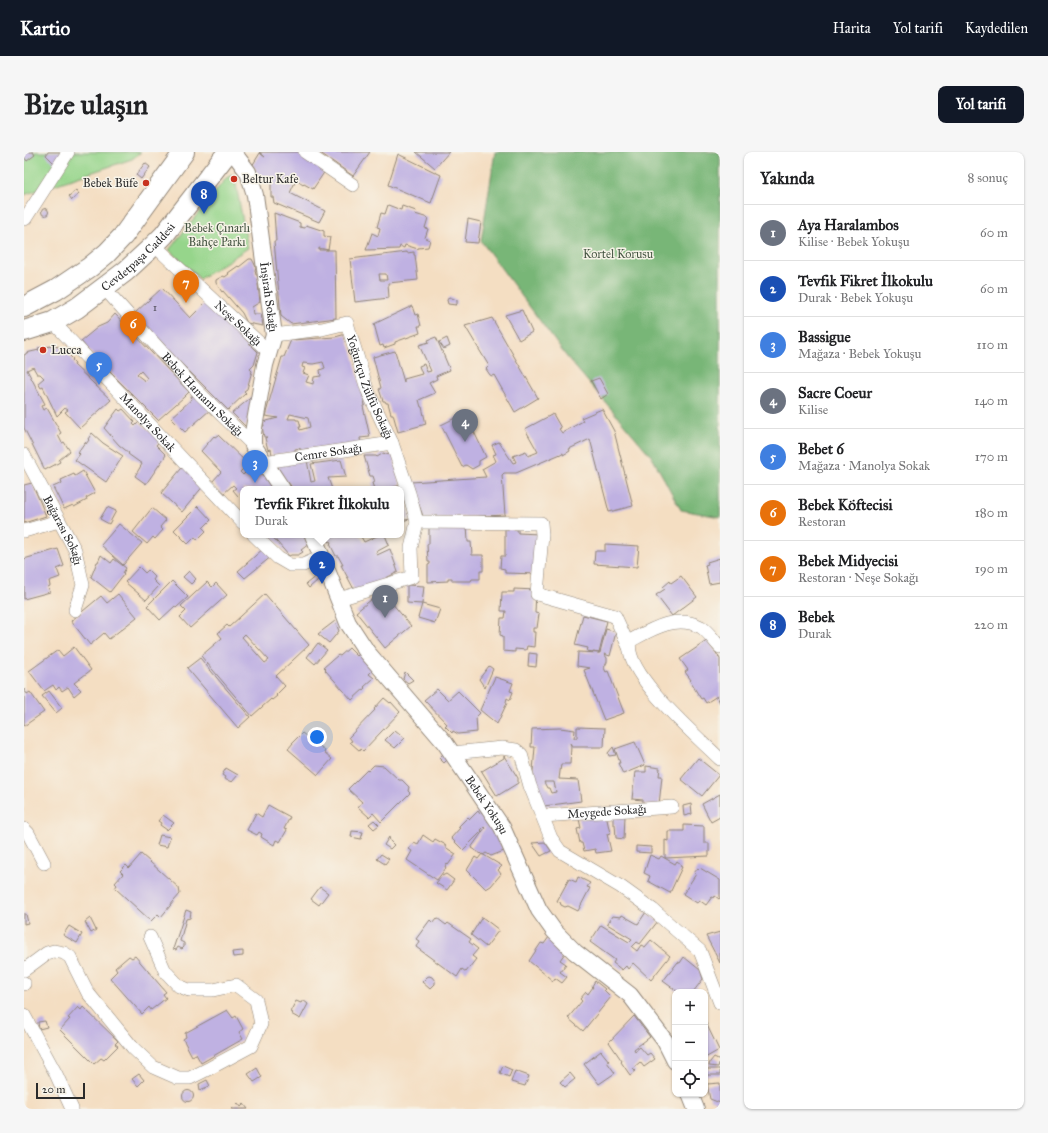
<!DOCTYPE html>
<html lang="tr">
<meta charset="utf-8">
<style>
body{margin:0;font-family:"IM FELL Great Primer",serif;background:#f6f6f6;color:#202124}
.controls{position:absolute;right:12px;bottom:12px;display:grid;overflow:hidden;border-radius:8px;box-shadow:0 1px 3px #0004}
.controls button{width:36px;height:36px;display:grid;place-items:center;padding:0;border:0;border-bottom:1px solid #e0e0e0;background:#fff;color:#202124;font:20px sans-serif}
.scale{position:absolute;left:12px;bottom:10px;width:49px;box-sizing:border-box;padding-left:4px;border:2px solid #2b2b2b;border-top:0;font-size:11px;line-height:14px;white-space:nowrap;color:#2b2b2b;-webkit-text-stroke:3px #f7f3e8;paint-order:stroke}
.you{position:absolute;left:293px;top:585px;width:14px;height:14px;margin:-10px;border:3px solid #fff;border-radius:50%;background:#1a73e8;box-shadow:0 0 0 6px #1a73e833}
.badge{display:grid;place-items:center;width:26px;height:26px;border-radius:50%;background:#111827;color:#fff;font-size:13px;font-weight:700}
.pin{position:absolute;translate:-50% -33px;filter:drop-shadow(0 1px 2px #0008)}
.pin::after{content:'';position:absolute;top:21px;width:14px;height:12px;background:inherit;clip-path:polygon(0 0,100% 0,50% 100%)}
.popup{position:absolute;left:216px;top:334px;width:164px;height:52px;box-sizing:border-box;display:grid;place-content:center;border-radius:8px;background:#fff;filter:drop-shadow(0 1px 3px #0005);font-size:13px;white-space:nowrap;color:#757577}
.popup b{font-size:15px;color:#202124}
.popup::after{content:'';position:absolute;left:50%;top:100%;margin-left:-8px;border:8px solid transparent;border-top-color:#fff}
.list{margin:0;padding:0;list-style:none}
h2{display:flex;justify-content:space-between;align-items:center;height:52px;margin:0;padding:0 16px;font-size:17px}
h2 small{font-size:13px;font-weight:400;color:#757577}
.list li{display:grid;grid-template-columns:26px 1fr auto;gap:12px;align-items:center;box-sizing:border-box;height:56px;padding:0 16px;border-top:1px solid #e0e0e0}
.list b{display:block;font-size:15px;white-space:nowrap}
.list p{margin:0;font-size:13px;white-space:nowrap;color:#757577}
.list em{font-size:13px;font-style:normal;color:#757577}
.icon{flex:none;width:22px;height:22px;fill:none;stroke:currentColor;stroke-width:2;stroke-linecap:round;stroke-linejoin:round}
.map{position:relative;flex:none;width:696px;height:957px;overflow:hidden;border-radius:8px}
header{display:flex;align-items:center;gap:24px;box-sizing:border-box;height:56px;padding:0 20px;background:#111827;color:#fff}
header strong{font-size:19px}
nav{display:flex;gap:22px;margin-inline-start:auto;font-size:14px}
.intro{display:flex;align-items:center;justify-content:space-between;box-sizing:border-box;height:96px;padding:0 24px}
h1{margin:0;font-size:28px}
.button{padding:10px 18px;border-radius:8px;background:#111827;color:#fff;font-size:14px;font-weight:700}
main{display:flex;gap:24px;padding:0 24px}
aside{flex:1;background:#fff;border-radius:8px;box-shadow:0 1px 3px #0004}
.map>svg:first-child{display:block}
</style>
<header>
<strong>Kartio</strong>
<nav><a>Harita</a><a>Yol tarifi</a><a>Kaydedilen</a></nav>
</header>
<div class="intro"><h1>Bize ulaşın</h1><a class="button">Yol tarifi</a></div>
<main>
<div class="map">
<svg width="696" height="957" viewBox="0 0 696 957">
<rect width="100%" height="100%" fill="#f7f3e8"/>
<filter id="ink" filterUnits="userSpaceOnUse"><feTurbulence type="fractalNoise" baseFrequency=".025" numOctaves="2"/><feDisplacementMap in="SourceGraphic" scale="8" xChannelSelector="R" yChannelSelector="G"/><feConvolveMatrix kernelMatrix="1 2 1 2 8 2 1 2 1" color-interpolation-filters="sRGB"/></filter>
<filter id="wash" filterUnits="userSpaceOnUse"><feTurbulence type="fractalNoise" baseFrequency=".012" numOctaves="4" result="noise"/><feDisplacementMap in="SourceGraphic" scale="16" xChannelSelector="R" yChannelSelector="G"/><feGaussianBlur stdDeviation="0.9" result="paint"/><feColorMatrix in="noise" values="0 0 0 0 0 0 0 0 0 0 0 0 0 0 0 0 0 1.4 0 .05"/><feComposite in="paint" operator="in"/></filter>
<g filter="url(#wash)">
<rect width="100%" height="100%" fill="#f4dec2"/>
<path fill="#96d58b" stroke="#60805b" d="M0,0H117L108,7L0,43Z
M210,22L224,96L176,127L145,98L202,26Z"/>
<path fill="#78b677" stroke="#527051" d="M471,0H696V365L657,358L628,305L542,204L457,89Z"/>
<g id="blocks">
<path fill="#bfb1e2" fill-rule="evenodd" d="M0,0H9L11,3L3,9L0,5Z
M24,0H41L30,11L22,3Z
M235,0H277L301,19L289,37L280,32L279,33L272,28L266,41L301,59L295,70L250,51L249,45H247V30L230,21L232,17L228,14L236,1L241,5Z
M295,0H346L329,24Z
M392,0H425L411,16Z
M374,2L417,23L407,51L364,33Z
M121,11L126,15L117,27L112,23Z
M52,38L55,42L48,48L45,44Z
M364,53L377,58L378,54L392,59L391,62L404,66L401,76L404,77L401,86L406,88L404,95L394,96V97L381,93L380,96L376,94L375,97L342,98L348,81L354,84L356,76L353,75L357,61L361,62Z
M17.5 60a3.5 3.5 0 1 1 7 0a3.5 3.5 0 1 1-7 0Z
M250,61L276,71V75L281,76L282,73L300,79V84L306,85L304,98L295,96V98H311L312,166L267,172L257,164L250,89H252Z
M444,67L457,70L454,91L441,90Z
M383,100V101L390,100V103H391L394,128L364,131L365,146L331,150L326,107ZM355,122H362L363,128H356Z
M225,107H228L232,115L231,118L232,123H234L235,132H234L236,150L228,155L229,162H237L239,174L223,171L218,161L199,139L198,140L192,131V128L199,124L201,125L205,122L204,121L214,114L215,115Z
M138,136L166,166L183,149L234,200L230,213L226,217L228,219L223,237L220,239L222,241L204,258L152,206L111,161Z
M425,145L433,148V152L432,153L424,152L423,148Z
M388,154L391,163L394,162L397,174H394L396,181L371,190V192L360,196L359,193L356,194L350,172Z
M498,158L508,180L495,188L481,163Z
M91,162L165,240L160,245L134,268L67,201L57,189L74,175L83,171ZM117,219L123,226L121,229L113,223Z
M468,166L514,246L491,260L470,223L468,224L466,223L462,217L465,214L441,174Z
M322,182L329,203L341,253L339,254L346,285L336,286L337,293L289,297V296L276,298V296L271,297V300L248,303L247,297L244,298L241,286L243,285H240L238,274H240L239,270L254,266L241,264L258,205H260L267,188L311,185ZM299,210L301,216L296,218L297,224L290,225L289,232L282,230L285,223L279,221L281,216L278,215L279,211L289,212ZM266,262L284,266L286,275L276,278L275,275H277L275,268H272V267H264Z
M412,185L426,218L412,224L413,227L405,231L411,241L395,248L397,255H398L402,272L374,280L369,262H367L364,251H362L361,249H359L355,237L357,236L349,205L371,199L380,230V227L398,222L395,214L400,212L403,220L407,219L395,193L405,190L404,188Z
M423,186L426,194L420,197L415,190Z
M28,194L36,195L42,200L49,207L48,208L51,211L50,213L87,248L56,276L41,260L44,258L41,256L33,264L19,235L17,236L14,231L20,226L16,222H13L9,215L3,218L21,252L17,254L19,258L23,256L37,281L34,283L38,291L40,290L46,299L35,308L36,310L21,318L0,276V203L2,202V201L15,198L14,196Z
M575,226L584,242L577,247L567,229Z
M230,243L222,275L208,261Z
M167,244H177L186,258L161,280L147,266L168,247Z
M94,257L96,259L99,257L111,270L109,272L111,274L115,270L138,287L132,293L142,303L122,332L111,324L118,312L104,302L105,301L95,293L80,276Z
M578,257L590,279L609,354L585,360L566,287L545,297L546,299L539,303V301L492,321H480L478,323L481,363L400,367L387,330L462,325L458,317L472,309L469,303L472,302L468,293L475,290L489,311L492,310L489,304L502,299L504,304L514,300L501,277L529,262L537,276L535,277L538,281L559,269L557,266Z
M441,261L462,305L455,309V313L448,317L442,313L438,315L417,273Z
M68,281L79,291L99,304L82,330L51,308L56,302L54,300L61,290L62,292L65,288L64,287Z
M194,283L224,312L216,320L219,323L229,313L240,324L244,320L251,337H219V343L217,341L214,344L209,338L212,336L209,333L199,342L188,330L197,320L177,299L190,284L191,285Z
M360,301L361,302L369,303L377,333L363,337H350L348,331L351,330L349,324H346L340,304H352L353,305Z
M283,308L287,330L291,329L287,312L317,308L322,325L304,326L308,337H269L264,330H261L259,324H257L255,322L254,312Z
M162,311L180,333L158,360L137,341Z
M59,319L71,341L62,346L63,348L50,355L49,353L40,357L29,335L38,331L37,328L50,322L51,324Z
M8,331L22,364L0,371V333Z
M380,337L386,367L377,369V338Z
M174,354L187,368L179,376L182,379L173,388L171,385L164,392L150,378Z
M83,355L92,359L85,372L76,367Z
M128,356L142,368L136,375L139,378L131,387L129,385L123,392L109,380Z
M443,371L444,390H447L448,403H459V419H456V427H448L447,429H428V426H424V429L404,430V413L406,412V410H404L403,392H405V373Z
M95,372L118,391L99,413L77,393Z
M481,377L494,378V381L515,382L514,422L481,421V417L476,416L477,404H481Z
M247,383H280L285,392L277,398L279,400L274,403H267L265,404Z
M302,383H336L340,390L355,383H361L365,393L352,400L353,403L366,397L374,420L332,441L317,413H319L314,404H312L306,392L307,391L306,389L304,390Z
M581,392L615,394L613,415L570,412L571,399H581Z
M240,396L248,404L221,426L214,419Z
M34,397L40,414L33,417L36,425L25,429L26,434L24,435L26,440L0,447V407Z
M77,403L87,411L90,407L102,416L99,421L100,422L86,440L67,425L73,410H74Z
M696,406V430L685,432L681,413L684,412L683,410Z
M115,415L121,421L124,418L131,425L129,428L135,434L122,448L101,430Z
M165,419L172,427L167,432L159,425Z
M292,424L294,428L285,436L282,432Z
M657,424L673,445L648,464L632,443L641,437L639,435L646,429L647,431Z
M148,429L164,445L152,456L151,454L136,468L123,454Z
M183,430L188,435L192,431L203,443L166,476L156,465L162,459L157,454Z
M383,433L400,434L398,452L383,451Z
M490,437L512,438L511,461L515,462L513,476H509V480H511L510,495L503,494L502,498L491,497V500L479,499V484L476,483L477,466H481L482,459H477L478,440H490Z
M358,439L387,474L361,496L332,460Z
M94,442L113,465L85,487L80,481L66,493L47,469L77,444L83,451Z
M241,442L285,493L252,524L261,534L252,543L253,544L248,548L247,547L228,564L177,504L198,486L194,481L203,473L205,475ZM221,482L245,508L241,511L218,485Z
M398,452L416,457L411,471L394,466Z
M559,463L583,469L575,501L563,499L564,496L551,493Z
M311,469L315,479L305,491L294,482Z
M582,477L592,480L586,504L580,502L583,506V510L580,516L582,520L584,519L600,561L580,568L560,518L566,516L553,514L554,500L576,501Z
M684,488L696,507V551L693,544L682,551L679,546L677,547L666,529L667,528L661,520L664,518L656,507Z
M294,491L303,498L291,512L283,505Z
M50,495L67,518L50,531L57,538L50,544L44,535L38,539L35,535L32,538L29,533L20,539L5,519L34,498L39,504Z
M325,496L333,504L336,501L351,516L345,522L350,526L340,535L341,536L328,548L301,518L302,517L300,515L314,503L316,504Z
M505,501L513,502L512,515L504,514Z
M176,506L226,565L214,576L163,516Z
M465,514L469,517L461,536L455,527Z
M381,520L389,528L384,531L379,527Z
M471,525L489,531L486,539L489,540L486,548L483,546L482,550L483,551L473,572L456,558Z
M0,537L3,542L6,540L20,560L0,574Z
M413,537L424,548L434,539L456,561L452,565L453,580L434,582L429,579L428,581L421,574L423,572L400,548Z
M25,539L38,556L32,561L18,544Z
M360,546L366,551L367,550L376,560L339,599L337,597L336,599L326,590L328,589L325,585L351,558L350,557Z
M553,575L581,576L580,595H548V592L546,591L547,594L546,612H537L535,627L554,628L557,649L520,654L508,631L511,595H507L508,577L536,576L551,578L550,586H553ZM520,630H530L532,640L527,641L525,636H523Z
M371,578L381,586L371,596L361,588Z
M278,581L301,598L300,600L308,607L294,623L264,597L269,591H268Z
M611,590L621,613L599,622L594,611H596L591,597Z
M589,595L592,603L585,604L584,601Z
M420,601L425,606L420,611L415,606Z
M480,604L494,626V631L473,644L457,618L458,619L480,606Z
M674,606L695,623L678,644L657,627Z
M350,613L360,614L375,628H378L385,635L384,639L386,641L357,670L349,661L345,665L334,655L338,650L324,637L343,618L344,619Z
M622,614L636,616L635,624H638L635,653L619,652V648L608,647L611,620H622Z
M202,616L214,623L208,630L200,627L201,625L198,623Z
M696,642V665L687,670L678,652Z
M667,652L668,662L660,664L659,654Z
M244,653L266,665L260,677L263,678L256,690L252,688L250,693L237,685L238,682L235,680L233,683L223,678L232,661L238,665Z
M454,659L456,662L458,660L465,667L463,669H465L470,678L472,677L478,690L476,691L480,699L467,704L462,701L459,703L447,696L461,676L460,675L457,678L458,679L439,698L427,686L436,676L434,675L444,665L446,667Z
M139,663L150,671L143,678L136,673L137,671L134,669Z
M582,663L586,681L583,682L587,699L572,701L571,697L560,699L558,691H556L553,677L557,676L555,667Z
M589,664H601L600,687L592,686L591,672H589Z
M350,668L355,673L350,677L345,672Z
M660,673L680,674V691H685V704L641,706V688L644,689V679H660Z
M328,679L339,680L337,687L327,685Z
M136,683L146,685L143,695L133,693Z
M399,683L409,690L411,687L422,693L421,695L432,702L424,713L423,712L421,715L422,716L413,728L383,708L388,699L385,697L390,690L394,692Z
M365,685L366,689L370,693L366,697L360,693Z
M521,690L527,699L517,704L508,691Z
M612,694L627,695V701L612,700Z
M117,702L155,736L156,742L150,749L137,765L134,762L127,769L91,736L93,733L91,731L99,722L96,719L102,713L105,716Z
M357,702L365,707L361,712L353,707Z
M458,702L478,714L474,718L477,722L467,734L462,737L443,718L451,705L454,707Z
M626,703L635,707L637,704L651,712L653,709L657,712L656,714L658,715L646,741L624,729L626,724L620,721Z
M674,716L675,717L676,716L696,728V746L695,747L691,744L690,746L688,745L682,753L675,748L673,751L659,742L672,722L670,721Z
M422,722L430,728L423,738L412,731L418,724Z
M554,725L566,731L563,735L566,736L554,759L544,754L541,755L537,753L536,750L533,749L545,727L552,730Z
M296,735L304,741L295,753L287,747Z
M162,758L167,760L166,766L162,767L156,789L160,791V795L158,797L154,795L152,798L149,797Z
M622,760L634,769L616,792L613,790L608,795L613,799L617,793L621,795L627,788L646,804L627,828L609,811L604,817L602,814L598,818L589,811L591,808L566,790L577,773L605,790L608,787L583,772L588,764L597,765L598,763L614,772Z
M0,762H2L4,771L0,772Z
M458,765L475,778L462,795L447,783Z
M66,766L72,778L67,781L61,770Z
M413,766L422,773L424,771L447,787L445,790L454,797L448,804L452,807L442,820L438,817L433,825L392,795L395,789L392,787L406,768L409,771Z
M45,774L58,782L53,791L39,783Z
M696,780V811L682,784Z
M525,785L543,798L536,808L542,812L536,820L543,825L538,831L531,826L529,829L505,809L517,791L520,792Z
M219,799V804L209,805L208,800Z
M105,804L108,806L111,804L142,840L139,842L142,846L127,858L125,855L118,862L86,826L93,819L91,816Z
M660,805L676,818L679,827L669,840H654L639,829L654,810L656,811Z
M405,824L408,825L411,829V832L406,837L398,830L403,825Z
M571,829L581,837L580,838L587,845L559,879L544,866L558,849L556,847L562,840L564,842L569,835L568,834Z
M279,848L284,852L276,867L267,862L268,861L266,860L272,849L277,851Z
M54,855L57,858L59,855L94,889L91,892L94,894L80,908L77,906L70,912L36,878L46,867L44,866Z
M203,858L209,866L212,864L219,877L215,880L219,887L177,911L172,902L168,904L159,887L162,885L161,881Z
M610,864L626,885L610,897L611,899L616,895L623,903L626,901L631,907L620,915L616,910L609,916L612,919L606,923L597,910L598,909L585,890Z
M21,869L23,875L15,877L14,870Z
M681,869L695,898L681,906Z
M577,899L585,909L583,910L591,921L575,932L560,912Z
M690,905L696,908L694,915L685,914L686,910Z
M479,914L488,918L485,925L476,921Z
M233,916L238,925L230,930L224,922Z
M681,917H696V923H681Z
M491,919L505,924L501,934L487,930Z
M546,921L551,927L541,935L536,930Z
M115,922L120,928L114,934L108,927Z
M183,928L186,934L176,938L175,932Z
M696,931V951L686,947L683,932Z
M158.5 944a5.5 5.5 0 1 1 11 0a5.5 5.5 0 1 1-11 0Z
M214,951L217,955L220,952L224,957H208Z"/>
</g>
</g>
<g filter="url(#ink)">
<use href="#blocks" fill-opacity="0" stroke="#908476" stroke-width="1"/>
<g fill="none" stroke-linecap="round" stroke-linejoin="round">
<g stroke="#908476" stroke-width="14">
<g id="minor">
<path d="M281,0L329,33"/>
<path d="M1,67L44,0"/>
<path id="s1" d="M130,93L245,200"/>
<path id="s2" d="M80,136L176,242L229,293"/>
<path id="s3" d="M29,170L219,371"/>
<path id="s4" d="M250,183L298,177L323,171L343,237L368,291L385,341L393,370L387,396L388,425L315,447"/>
<path id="s5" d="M0,303L51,398L59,433L51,458"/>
<path id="s6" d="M240,310L368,291"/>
<path d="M393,370L517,371L518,383L513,442L591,464L605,495"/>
<path d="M0,379L35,369"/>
<path d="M230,383L254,406L266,413H279L298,405"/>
<path d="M696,495C690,489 684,479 677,475C652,462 628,477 606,489C598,521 674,585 696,607"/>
<path d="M428,601L478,596L492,598L497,602L506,634L527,686L536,699L597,735L629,758L676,799L696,851"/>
<path id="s7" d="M519,664L648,655"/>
<path d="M0,677L4,681L20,711"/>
<path d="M0,818L23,801L30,799L40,801L46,805L64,841L109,896L129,915L154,926H166L186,916L227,894L237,872L232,848L212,833L189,838H165L155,834L141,819L126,785"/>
<path d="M0,831V832"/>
<path d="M0,863L32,922L48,957"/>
</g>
</g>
<g stroke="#908476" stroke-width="18">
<g id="tertiary">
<path id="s8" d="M209,0L224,20L231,43L250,183L241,213L229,281V293L258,337"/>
<path id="s9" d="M289,383L324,471L343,500L421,591L478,675L515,758L530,779L551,800L606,843L641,889L651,909"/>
<path d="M666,942L672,957"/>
</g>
</g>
<g stroke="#908476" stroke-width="22">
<g id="primary">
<path d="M0,155L32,138L66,115L83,101L99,84L160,0"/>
<path id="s10" d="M0,179L29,170L53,156L102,119L130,93L140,83L204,0"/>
</g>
</g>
<use href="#minor" stroke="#fff" stroke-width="13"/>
<use href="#tertiary" stroke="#fff" stroke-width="16"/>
<use href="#primary" stroke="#fff" stroke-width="20"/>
</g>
</g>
<g fill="#c8321e" stroke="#f7f3e8" stroke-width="1.5">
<circle cx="210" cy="27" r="4"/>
<circle cx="122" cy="31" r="4"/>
<circle cx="19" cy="198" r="4"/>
</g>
<g text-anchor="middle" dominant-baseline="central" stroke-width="3" stroke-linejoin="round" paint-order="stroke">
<g font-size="10" fill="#504c59">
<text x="131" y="156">1</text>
</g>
<g font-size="12" fill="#2b2b2b" stroke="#f7f3e8" text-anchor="start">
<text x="218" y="27">Beltur Kafe</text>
<text x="114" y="31" text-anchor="end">Bebek Büfe</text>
<text x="27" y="198">Lucca</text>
</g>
<g font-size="12" fill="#465643" stroke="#f7f3e8">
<text x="193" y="76">Bebek Çınarlı<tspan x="193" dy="14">Bahçe Parkı</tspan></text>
<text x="594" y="102">Kortel Korusu</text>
</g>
<g font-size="12" fill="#2b2b2b" stroke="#f7f3e8">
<text stroke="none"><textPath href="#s10" startOffset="138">Cevdetpaşa Caddesi</textPath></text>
<text stroke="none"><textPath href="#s8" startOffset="152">İnşirah Sokağı</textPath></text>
<text stroke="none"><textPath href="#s1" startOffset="115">Neşe Sokağı</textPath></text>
<text stroke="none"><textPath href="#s4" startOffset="142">Yoğurtçu Zülfü Sokağı</textPath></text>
<text stroke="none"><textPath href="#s2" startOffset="145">Bebek Hamamı Sokağı</textPath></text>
<text stroke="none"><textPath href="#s3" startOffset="138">Manolya Sokak</textPath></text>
<text stroke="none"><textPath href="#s6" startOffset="65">Cemre Sokağı</textPath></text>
<text stroke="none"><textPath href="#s5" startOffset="85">Bağarası Sokağı</textPath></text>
<text stroke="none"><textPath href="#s9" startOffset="324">Bebek Yokuşu</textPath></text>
<text stroke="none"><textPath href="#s7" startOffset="64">Meygede Sokağı</textPath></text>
</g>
</g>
</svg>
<div class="controls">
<button>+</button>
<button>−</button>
<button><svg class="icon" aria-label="locate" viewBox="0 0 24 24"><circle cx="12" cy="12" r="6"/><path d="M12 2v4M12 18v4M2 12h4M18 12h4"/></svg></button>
</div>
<div class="scale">20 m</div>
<div class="you"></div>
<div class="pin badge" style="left:361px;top:466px;background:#6b7280">1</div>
<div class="pin badge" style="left:298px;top:432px;background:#1a4fb4">2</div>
<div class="popup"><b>Tevfik Fikret İlkokulu</b>Durak</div>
<div class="pin badge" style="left:231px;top:331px;background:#3f7fe0">3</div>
<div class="pin badge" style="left:441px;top:290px;background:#6b7280">4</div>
<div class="pin badge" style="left:75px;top:233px;background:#3f7fe0">5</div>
<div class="pin badge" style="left:109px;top:192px;background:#e8710a">6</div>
<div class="pin badge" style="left:162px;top:151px;background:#e8710a">7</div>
<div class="pin badge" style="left:180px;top:62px;background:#1a4fb4">8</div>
</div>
<aside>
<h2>Yakında<small>8 sonuç</small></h2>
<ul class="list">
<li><span class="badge" style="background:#6b7280">1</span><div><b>Aya Haralambos</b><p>Kilise · Bebek Yokuşu</p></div><em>60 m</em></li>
<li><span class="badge" style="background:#1a4fb4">2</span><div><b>Tevfik Fikret İlkokulu</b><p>Durak · Bebek Yokuşu</p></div><em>60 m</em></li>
<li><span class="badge" style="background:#3f7fe0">3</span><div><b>Bassigue</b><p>Mağaza · Bebek Yokuşu</p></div><em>110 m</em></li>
<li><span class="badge" style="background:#6b7280">4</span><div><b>Sacre Coeur</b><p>Kilise</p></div><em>140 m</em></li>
<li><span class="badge" style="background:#3f7fe0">5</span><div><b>Bebet 6</b><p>Mağaza · Manolya Sokak</p></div><em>170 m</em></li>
<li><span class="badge" style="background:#e8710a">6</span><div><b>Bebek Köftecisi</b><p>Restoran</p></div><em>180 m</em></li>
<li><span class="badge" style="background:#e8710a">7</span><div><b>Bebek Midyecisi</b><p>Restoran · Neşe Sokağı</p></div><em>190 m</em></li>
<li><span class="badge" style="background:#1a4fb4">8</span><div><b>Bebek</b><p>Durak</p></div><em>220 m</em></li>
</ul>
</aside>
</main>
